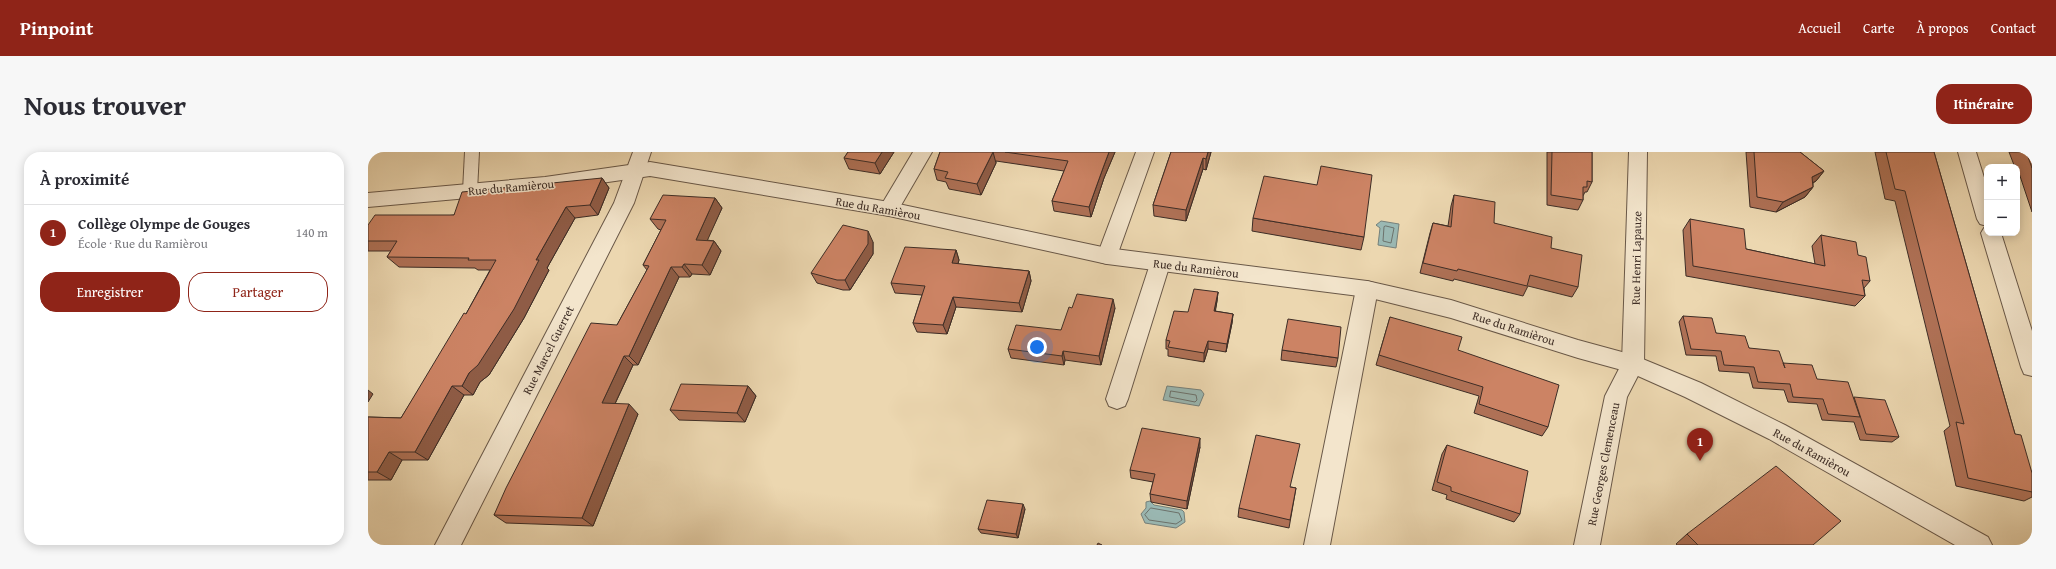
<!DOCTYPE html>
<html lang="fr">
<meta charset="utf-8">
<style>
body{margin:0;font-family:"Gentium Book Plus",serif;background:#f7f7f7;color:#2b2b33}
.controls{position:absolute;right:12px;top:12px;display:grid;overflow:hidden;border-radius:8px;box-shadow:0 2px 10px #0003}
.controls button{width:36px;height:36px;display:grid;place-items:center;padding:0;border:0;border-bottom:1px solid #e1e1e2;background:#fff;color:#2b2b33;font:20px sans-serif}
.you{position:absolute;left:669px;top:195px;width:14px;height:14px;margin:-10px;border:3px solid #fff;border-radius:50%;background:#1a73e8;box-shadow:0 0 0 6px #1a73e833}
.badge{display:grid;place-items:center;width:26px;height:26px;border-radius:50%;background:#8f2418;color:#fff;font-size:13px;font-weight:700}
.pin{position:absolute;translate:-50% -33px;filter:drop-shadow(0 1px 2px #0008)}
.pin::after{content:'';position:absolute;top:21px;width:14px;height:12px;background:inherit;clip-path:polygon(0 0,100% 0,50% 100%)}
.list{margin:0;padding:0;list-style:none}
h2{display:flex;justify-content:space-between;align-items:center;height:52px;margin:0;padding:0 16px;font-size:17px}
h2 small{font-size:13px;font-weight:400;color:#7c7c81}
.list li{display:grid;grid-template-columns:26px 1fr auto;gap:12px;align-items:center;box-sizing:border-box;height:56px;padding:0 16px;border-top:1px solid #e1e1e2}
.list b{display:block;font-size:15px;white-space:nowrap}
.list p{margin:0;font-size:13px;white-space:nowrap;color:#7c7c81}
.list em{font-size:13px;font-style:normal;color:#7c7c81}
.actions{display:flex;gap:8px;padding:12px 16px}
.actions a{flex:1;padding:9px 0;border:1px solid #8f2418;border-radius:16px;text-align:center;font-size:14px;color:#8f2418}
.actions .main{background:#8f2418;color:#fff}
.map{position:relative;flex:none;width:1664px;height:393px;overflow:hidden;border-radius:16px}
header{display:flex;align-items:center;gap:24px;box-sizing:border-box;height:56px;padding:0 20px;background:#8f2418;color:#fff}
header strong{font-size:19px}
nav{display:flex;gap:22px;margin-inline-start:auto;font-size:14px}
.intro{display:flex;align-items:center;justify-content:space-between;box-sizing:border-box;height:96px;padding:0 24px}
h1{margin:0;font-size:28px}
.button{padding:10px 18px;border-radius:16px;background:#8f2418;color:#fff;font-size:14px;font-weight:700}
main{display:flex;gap:24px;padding:0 24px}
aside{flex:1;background:#fff;border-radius:16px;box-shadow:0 2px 10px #0003}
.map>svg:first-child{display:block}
</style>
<header>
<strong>Pinpoint</strong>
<nav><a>Accueil</a><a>Carte</a><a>À propos</a><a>Contact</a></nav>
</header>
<div class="intro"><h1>Nous trouver</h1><a class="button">Itinéraire</a></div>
<main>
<aside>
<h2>À proximité<small></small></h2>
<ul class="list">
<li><span class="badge">1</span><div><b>Collège Olympe de Gouges</b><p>École · Rue du Ramièrou</p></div><em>140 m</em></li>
</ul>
<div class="actions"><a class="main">Enregistrer</a><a>Partager</a></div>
</aside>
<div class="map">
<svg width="1664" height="393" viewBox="0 0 1664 393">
<rect width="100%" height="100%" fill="#ecd7b0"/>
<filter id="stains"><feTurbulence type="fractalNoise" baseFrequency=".005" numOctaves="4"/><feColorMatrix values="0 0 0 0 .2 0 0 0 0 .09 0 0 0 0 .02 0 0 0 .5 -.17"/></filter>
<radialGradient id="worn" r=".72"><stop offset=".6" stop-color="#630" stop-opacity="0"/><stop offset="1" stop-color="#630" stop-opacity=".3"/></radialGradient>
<path fill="#9ab8b3" stroke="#75807b" d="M1013,69L1031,72L1028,96L1010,93L1012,76L1008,73Z
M799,234L833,238L836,242L831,254L795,248Z
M782,349L786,353L814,358L816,360L817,370L808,376L777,371L773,362L778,356V350Z"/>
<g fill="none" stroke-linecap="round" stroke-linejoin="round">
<path stroke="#6c726c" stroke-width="1" d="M1018,74L1026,76L1023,91L1015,89L1016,75Z
M803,239L828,243L829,248L827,250L802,245Z
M783,356L811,361L814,368L808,372L781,368L777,363Z"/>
<g stroke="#695848" stroke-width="2">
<path id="service" d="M97,0H111L109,39L107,43L102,44L97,43L95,39Z"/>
</g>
<g stroke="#695848" stroke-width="2">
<path id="minor" d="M265,0H283L266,51L93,393H67L246,51Z
M545,0H564L528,62L521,64L514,62L511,57Z
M768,0H786L749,104L746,110L739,112L732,110L729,104Z
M1261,0H1279L1276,212L1259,245L1232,393H1206L1237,244L1254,211Z
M1590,0H1608L1619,35V74L1612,72L1609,67Z
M1619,75V81H1633L1664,179V224L1656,222L1653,215L1613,81L1616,76Z
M792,104L799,106L802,112L760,247L757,254L749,257L741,254L738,247L782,112L785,106Z
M999,129L1006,131L1010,137L962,393H936L988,137L992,131Z"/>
</g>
<g stroke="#695848" stroke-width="2">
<path id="tertiary" d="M282,10L521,50L739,96L999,129L1083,148L1210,188L1265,203L1333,231L1417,273L1620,385L1624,393H1587L1401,287L1317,245L1261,220L1210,206L1083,166L999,145L739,112L521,64L282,24L177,39L0,55V41L177,25Z"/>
</g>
<use href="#service" fill="#f3e5cc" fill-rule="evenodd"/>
<use href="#minor" fill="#f3e5cc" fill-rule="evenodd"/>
<use href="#tertiary" fill="#f3e5cc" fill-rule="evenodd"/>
</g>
<path fill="#af7156" stroke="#3d2d26" d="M480,0H526L512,22L481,17L476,6Z
M572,0H747L736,26L723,65L686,59L684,49L696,19L628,9V11L613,43L581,37L578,30L569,28L566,17Z
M803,0H843L838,18L835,17L818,69L786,64L785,53Z
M1179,0H1224V30L1219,40H1217L1215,44V48L1210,58L1179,53Z
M1378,0H1432L1456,19L1448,29L1445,31V35L1437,45L1408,60L1382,55Z
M1507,0H1566L1647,282L1664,321V345L1656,349L1588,334L1576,279L1582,274L1527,49L1517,47Z
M1641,0H1664V60L1649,15L1648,13H1646Z
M234,26L241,36L230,63L207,66L179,116L181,118L156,166L121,223L112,230L105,243H96L60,308H34L23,328H0V265L33,266L98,162L122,118H110L107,116L31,115L19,105L23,99H0V73L86,63Z
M1086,43L1126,71L1183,96L1210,135L1204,145L1160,134L1155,144L1086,127L1085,129L1052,121L1062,81L1065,71L1080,74L1083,54Z
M347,46L354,56L339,88L346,89L353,99L342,123L324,122L322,125H311L270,213H265L247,252L270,262L225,374L138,371L126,363L249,173L279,118L275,113L293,78L290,77L282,67Z
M885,66L996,85L993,98L884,79Z
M1322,67L1378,97L1447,112L1444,94L1453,83L1490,103L1502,129L1496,136L1497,144L1487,154L1318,124L1315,78Z
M505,90V102L482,138H475L449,131L443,121Z
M588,98L591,108L590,112L661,119L663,129L654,160L588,155L579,182L549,180L545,171L554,143L527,141L523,131Z
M850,140L849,149L847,159L865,162L864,171L858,200L840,197L836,210L800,204V197H798V188L820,160Z
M747,156L733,213L697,208L696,213L643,206L640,197L693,178Z
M1315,164L1348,181L1381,196L1415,211L1485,245L1531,285L1524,290L1492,288L1486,270L1454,268L1449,252L1420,250L1416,238L1385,236L1381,221L1351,219L1348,204L1318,203L1311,170Z
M1022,165L1180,275L1174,284L1106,261L1111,244L1008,213Z
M914,198L970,206L968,215L913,208Z
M380,234L388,244L377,270L311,268L302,258Z
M1079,293L1152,362L1146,370L1078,347L1079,343L1064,338L1074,302Z
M832,295L819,357L783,350L782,342L785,330L763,326L762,318Z
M923,335L928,336L921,376L870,365L871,356Z
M657,357L650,386L613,381L610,377Z
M1319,382L1445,393H1309L1308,392Z"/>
<path fill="#8f5c46" stroke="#3d2d26" d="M514,0H526L512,22L507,11Z
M625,0L628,11L613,43L609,32Z
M741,0H747L736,26L723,65L721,55L735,16Z
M840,0H843L838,18V7Z
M835,6V17L818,69V58Z
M1456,19L1448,29L1436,35L1444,25Z
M234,26L241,36L230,63L222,53Z
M1445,35L1437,45L1408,60L1415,50Z
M347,46L354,56L335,98L328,88Z
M198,55L207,66L179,116L181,118L156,166L121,223L112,230L105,243L94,234L101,221L168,108Z
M500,79L505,90V102L482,138L477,128Z
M346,89L353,99L342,123L334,113Z
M588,98L591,108L587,121L584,111Z
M316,112L324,122L322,125L314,115Z
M303,115L311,125L270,213L261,204Z
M661,119L663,129L654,160L651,151Z
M850,140L849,149L846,168V159Z
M585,145L588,155L579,182L575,173Z
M745,147L747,156L733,213L731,204Z
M865,162L864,171L858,200L859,192Z
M840,189V197L836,210V201Z
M695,199L697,208L696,213L694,204Z
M256,204L265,213L243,260L234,251Z
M84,234L96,243L60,308L47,300Z
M380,234L388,244L377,270L369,261Z
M0,238L5,242L0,250Z
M261,252L270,262L225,374L214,366Z
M832,286V295L819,357V349Z
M21,300L34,308L23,328L9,320Z
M655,352L657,357L650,386L648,382Z"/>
<path fill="#cc8364" stroke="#3d2d26" d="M480,0H514L507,11L476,6Z
M572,0H625L609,32L577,26L580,20L566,17Z
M637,0H741L735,16L721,55L684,49L700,9Z
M803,0H840L838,7L835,6L818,58L785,53Z
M1184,0H1224V30L1219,29V35H1215V48L1183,43Z
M1386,0H1432L1456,19L1444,25L1445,35L1415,50L1389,45Z
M1518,0H1566L1647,282L1653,283L1664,321V340L1600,326L1588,270L1596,272L1537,39L1527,37Z
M1656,0H1664V16L1659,2H1657Z
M953,14L1004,23L996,85L885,66L896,24L949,33Z
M234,26L222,53L198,55L168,108H171L146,157L110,213L101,221L94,234H84L47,300H21L9,320H0V265L33,266L96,161L98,162L128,108H100L101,106L19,105L29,89H0V73L7,63H86L94,40Z
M295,43L347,46L328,88L346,89L334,113L316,112L314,115H303L261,204H256L234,251L261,252L214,366L126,363L138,336L223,171L249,173L281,114L275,113L298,68L282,67Z
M1086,43L1127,50L1126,71L1184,85L1183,96L1214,103L1210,135L1162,123L1159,134L1090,117L1089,119L1055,111L1065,71L1083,75Z
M1322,67L1376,77L1378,97L1457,114L1453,83L1488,90L1490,103L1498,105L1502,129L1494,128L1497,144L1325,114Z
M475,73L500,79V92L477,128H469L443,121Z
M537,95L588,98L584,111L661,119L651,151L585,145L575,173L545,171L557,134L523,131Z
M826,137L850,140L846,159L865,162L859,192L840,189L836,201L800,195L802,189L798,188L806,159L820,160Z
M709,142L745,147L731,204L695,199L694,204L640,197L648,173L693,178L701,155L704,156Z
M1315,164L1344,166L1348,181L1377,184L1381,196L1411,199L1417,216L1415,211L1444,213L1449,227L1480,230L1492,265L1460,262L1455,247L1425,245L1422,232L1390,230L1386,215L1356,213L1353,199L1323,197Z
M1022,165L1094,185L1090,198L1191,233L1180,275L1111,252L1115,235L1011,203Z
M920,167L973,175L970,206L914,198Z
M313,232L380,234L369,261L302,258Z
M1486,245L1517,248L1531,285L1498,282Z
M774,276L832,286L819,349L782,342L787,322L762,318Z
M888,283L932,292L922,335L928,336L922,368L871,356Z
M1079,293L1160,319L1152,362L1083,339V335L1069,330Z
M1408,314L1473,369L1445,393H1330L1319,382Z
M619,348L655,352L648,382L610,377Z
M730,391L734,393H729Z"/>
<g text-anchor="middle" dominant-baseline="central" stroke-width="3" stroke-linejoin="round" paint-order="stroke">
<g font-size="12" fill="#3d2d26" stroke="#f3e5cc">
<text transform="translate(143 35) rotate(-5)">Rue du Ramièrou</text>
<text transform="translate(510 56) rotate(10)">Rue du Ramièrou</text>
<text transform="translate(1268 106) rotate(-89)">Rue Henri Lapauze</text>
<text transform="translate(828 116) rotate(7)">Rue du Ramièrou</text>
<text transform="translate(1146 176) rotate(18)">Rue du Ramièrou</text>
<text transform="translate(180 198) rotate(-63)">Rue Marcel Guerret</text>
<text transform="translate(1444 300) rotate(29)">Rue du Ramièrou</text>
<text transform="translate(1235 312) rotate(-79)">Rue Georges Clemenceau</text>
</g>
</g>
<rect width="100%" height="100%" filter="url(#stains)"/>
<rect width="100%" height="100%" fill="url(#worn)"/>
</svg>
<div class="controls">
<button>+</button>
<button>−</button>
</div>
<div class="you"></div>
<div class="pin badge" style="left:1332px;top:309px">1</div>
</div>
</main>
